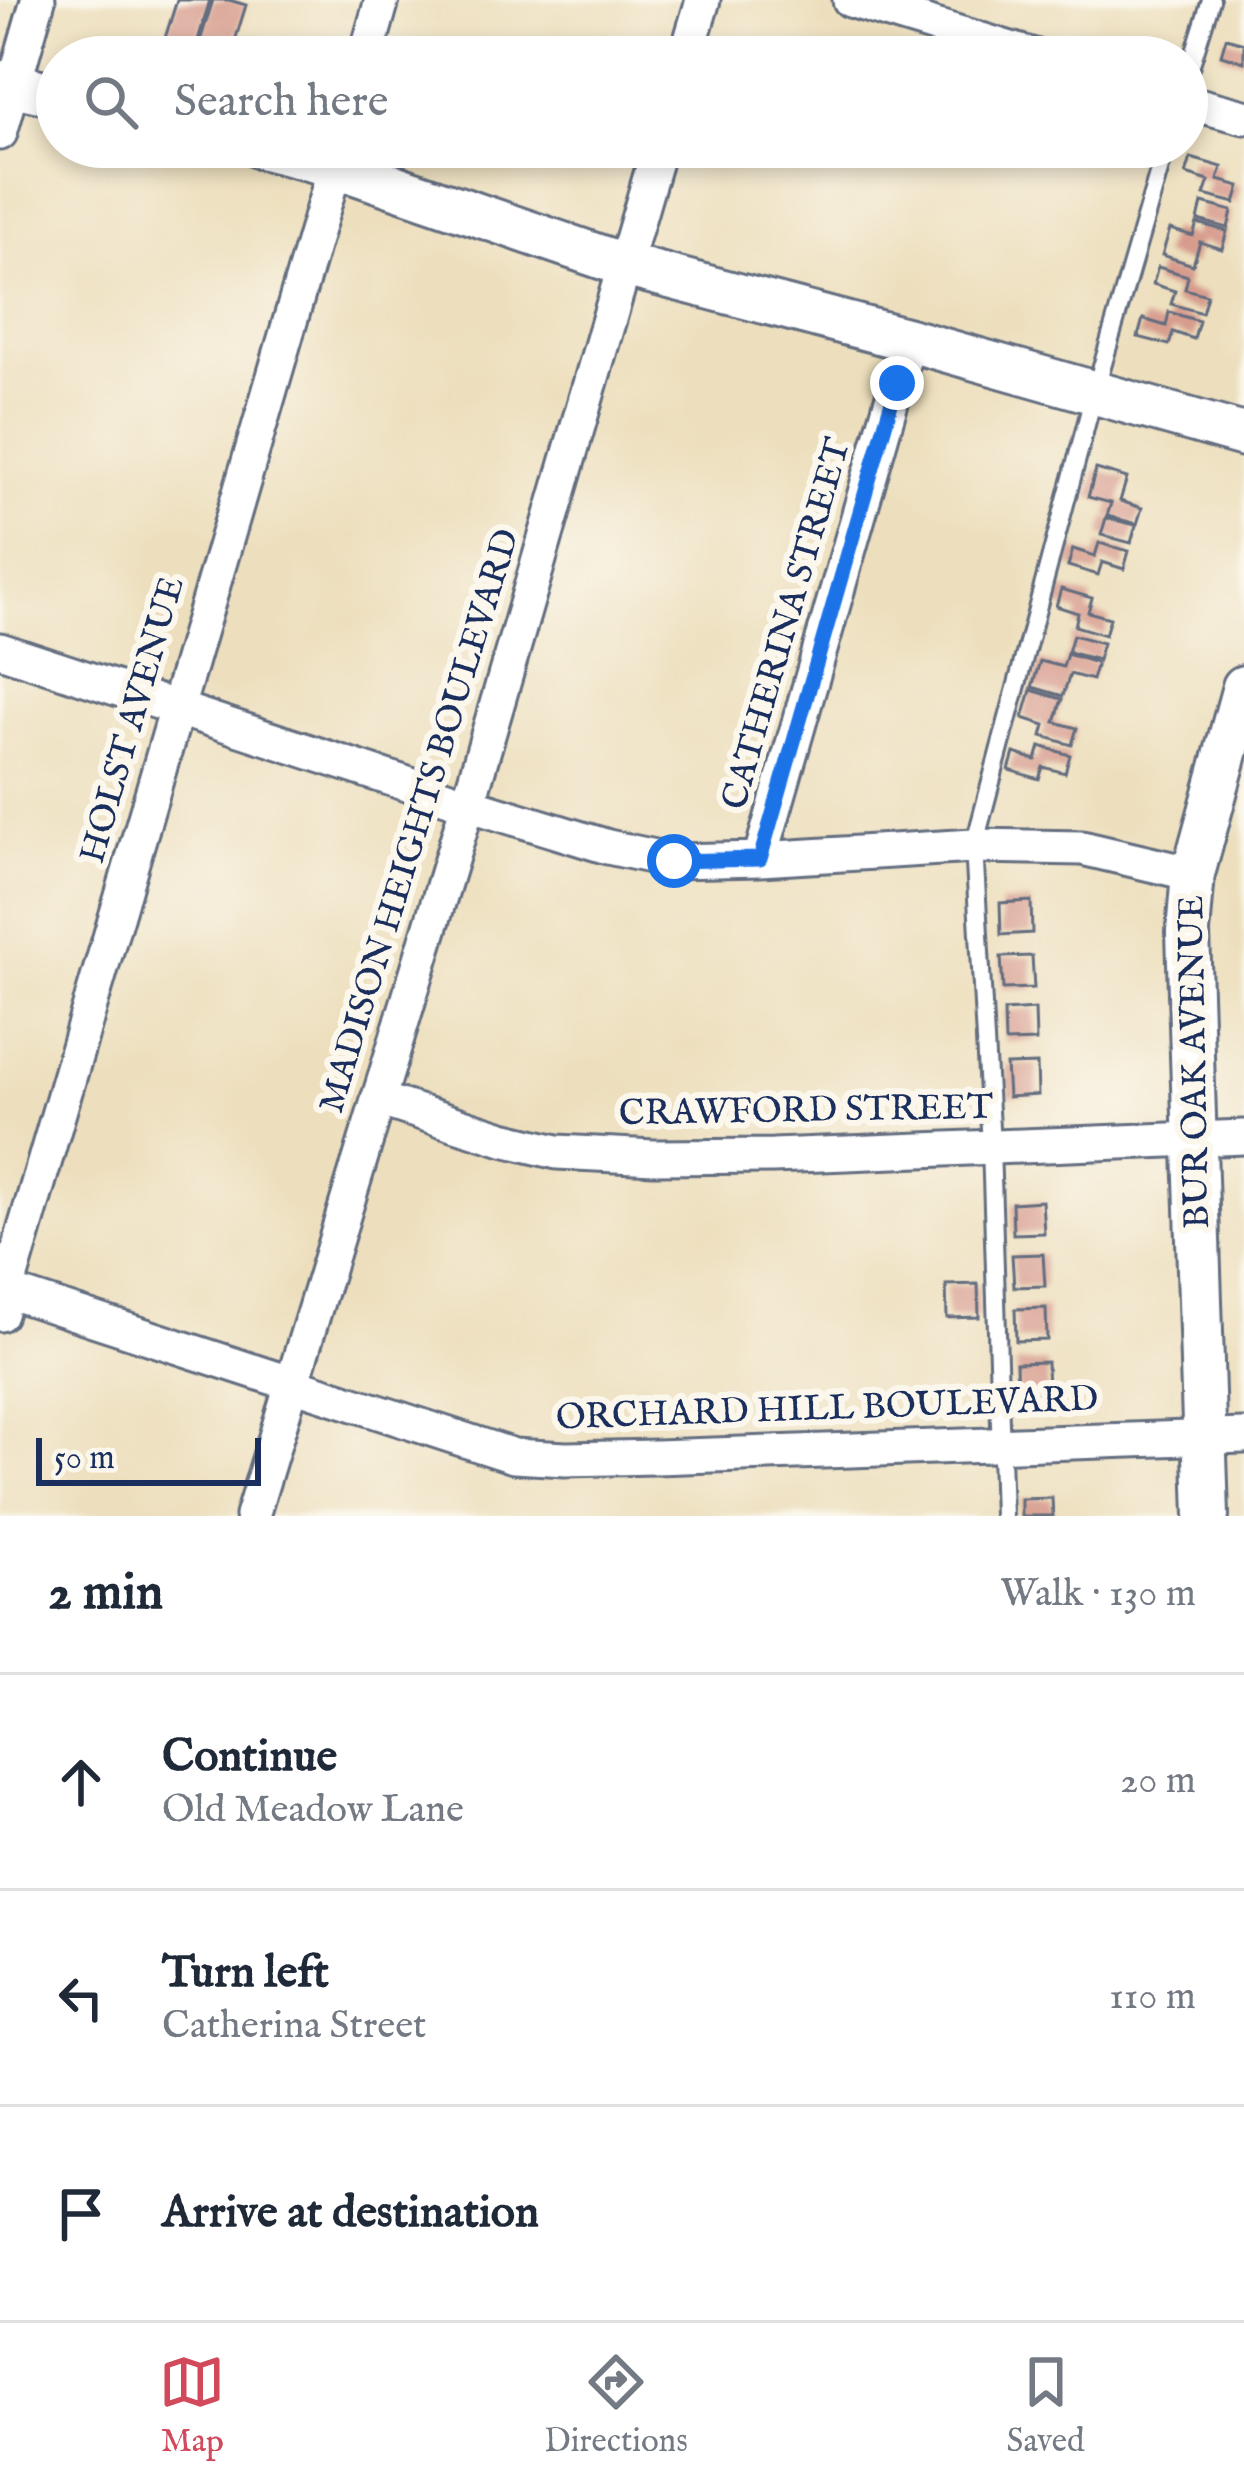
<!DOCTYPE html>
<meta charset="utf-8">
<style>
body{margin:0;font-family:"IM FELL English",serif;background:#f2f2f3;color:#1f2937}
.scale{position:absolute;left:36px;bottom:30px;width:225px;box-sizing:border-box;padding-left:12px;border:6px solid #1b2f5e;border-top:0;font-size:33px;line-height:42px;white-space:nowrap;color:#1b2f5e;-webkit-text-stroke:9px #fbf7ec;paint-order:stroke}
.stop{position:absolute;width:36px;height:36px;margin:-27px;border:9px solid #1a73e8;border-radius:50%;background:#fff}
.stop.end{background:#1a73e8;border-color:#fff;box-shadow:0 3px 12px #0008}
.list{margin:0;padding:0;list-style:none}
h2{display:flex;justify-content:space-between;align-items:center;height:156px;margin:0;padding:0 48px;font-size:51px}
h2 small{font-size:39px;font-weight:400;color:#747a83}
.list li{display:grid;grid-template-columns:78px 1fr auto;gap:36px;align-items:center;box-sizing:border-box;height:216px;padding:0 48px;border-top:3px solid #e0e1e3}
.list b{display:block;font-size:45px;white-space:nowrap}
.list p{margin:0;font-size:39px;white-space:nowrap;color:#747a83}
.list em{font-size:39px;font-style:normal;color:#747a83}
.icon{flex:none;width:66px;height:66px;fill:none;stroke:currentColor;stroke-width:2;stroke-linecap:round;stroke-linejoin:round}
.map{position:relative;flex:none;width:1244px;height:1516px;overflow:hidden}
.search{position:absolute;background:#fff;box-shadow:0 6px 18px #0003;left:36px;right:36px;top:36px;height:132px;display:flex;align-items:center;gap:30px;box-sizing:border-box;padding:0 42px;border-radius:66px;color:#747a83;font-size:45px}
.sheet{height:804px;background:#fff}
nav{display:flex;justify-content:space-around;align-items:center;box-sizing:border-box;height:168px;border-top:3px solid #e0e1e3;background:#fff;font-size:33px;color:#747a83}
nav a{display:grid;justify-items:center;gap:6px}
nav .on{color:#d1495b}
.map>svg:first-child{display:block}
</style>
<div class="map">
<svg width="1244" height="1516" viewBox="0 0 1244 1516">
<rect width="100%" height="100%" fill="#fbf7ec"/>
<filter id="ink" filterUnits="userSpaceOnUse"><feTurbulence type="fractalNoise" baseFrequency=".00833" numOctaves="2"/><feDisplacementMap in="SourceGraphic" scale="24" xChannelSelector="R" yChannelSelector="G"/><feConvolveMatrix kernelMatrix="1 2 1 2 8 2 1 2 1" color-interpolation-filters="sRGB"/></filter>
<filter id="wash" filterUnits="userSpaceOnUse"><feTurbulence type="fractalNoise" baseFrequency=".004" numOctaves="4" result="noise"/><feDisplacementMap in="SourceGraphic" scale="48" xChannelSelector="R" yChannelSelector="G"/><feGaussianBlur stdDeviation="2.7" result="paint"/><feColorMatrix in="noise" values="0 0 0 0 0 0 0 0 0 0 0 0 0 0 0 0 0 1.4 0 .05"/><feComposite in="paint" operator="in"/></filter>
<g filter="url(#wash)">
<rect width="100%" height="100%" fill="#eddfbd"/>
<g id="blocks">
<path fill="#d79c8e" d="M177,0H210L193,57L184,55L159,57Z
M213,0H229L246,5L230,57H195Z
M1226,38L1244,43V62L1221,55Z
M1191,158L1222,167L1218,180L1240,186L1235,203L1204,195L1209,181L1186,174Z
M1202,203L1232,211L1228,228L1198,220Z
M1197,223L1227,231L1222,249L1200,242L1193,265L1162,255L1170,229L1193,236Z
M1158,267L1188,276L1185,289L1207,295L1202,313L1171,304L1175,291L1153,284Z
M1169,312L1199,321L1194,339L1173,332L1169,345L1138,337L1143,319L1166,326Z
M1096,469L1127,478L1120,501L1142,508L1137,524L1107,516L1111,503L1088,497Z
M1106,518L1136,525L1131,543L1101,535Z
M1099,543L1129,551L1124,569L1102,562L1098,575L1068,566L1073,549L1095,556Z
M1061,589L1092,598L1088,612L1110,618L1105,635L1075,626L1078,613L1056,606Z
M1073,635L1103,643L1098,660L1068,652Z
M1067,654L1097,663L1092,680L1070,674L1063,696L1032,687L1040,661L1063,667Z
M1031,690L1062,699L1055,722L1077,728L1072,745L1042,736L1045,725L1023,718Z
M1040,746L1070,755L1065,773L1043,767L1039,779L1009,770L1014,753L1036,760Z
M1031,901L1032,933L1001,935L1000,903Z
M1032,956L1034,988L1003,989L1001,957Z
M1035,1009L1036,1041L1005,1042L1004,1011Z
M1037,1064L1038,1095L1008,1097L1006,1065Z
M1042,1201L1044,1233L1013,1234L1012,1203Z
M1043,1254L1045,1286L1014,1287L1012,1255Z
M978,1284L979,1317L947,1318L946,1285Z
M1046,1308L1047,1340L1016,1341L1015,1309Z
M1047,1362L1048,1393L1017,1395L1016,1363Z
M1052,1498L1053,1516H1021V1499Z"/>
</g>
</g>
<g filter="url(#ink)">
<use href="#blocks" fill-opacity="0" stroke="#646d7f" stroke-width="3"/>
<g fill="none" stroke-linecap="round" stroke-linejoin="round">
<g stroke="#646d7f" stroke-width="22">
<path id="service" d="M1187,77L1211,0
M1003,1516L991,1146L974,846L1095,391L1166,147"/>
</g>
<g stroke="#646d7f" stroke-width="39">
<path id="minor" d="M850,0L1037,57
M366,57L382,0
M686,57L703,0
M1187,102L1244,117
M0,133L38,0
M0,650L468,804L608,847L674,861L760,859L974,846L1082,848L1193,874
M760,859L909,340
M378,1099L503,1139L557,1152L654,1157L773,1156L1244,1137
M7,1291L514,1456L566,1459L656,1457L1244,1436
M0,1314L341,147
M252,1516L468,804L659,147"/>
</g>
<g stroke="#646d7f" stroke-width="48">
<path id="tertiary" d="M0,82L57,95
M260,147L335,166L624,265L909,340L1244,435
M1207,1516L1188,932L1193,874L1244,687"/>
</g>
<use href="#service" stroke="#fff" stroke-width="16"/>
<use href="#minor" stroke="#fff" stroke-width="33"/>
<use href="#tertiary" stroke="#fff" stroke-width="42"/>
</g>
</g>
<g fill="none" stroke-linecap="round" stroke-linejoin="round" filter="url(#ink)">
<path stroke="#1a73e8" stroke-width="15" d="M674,861L760,859L897,383"/>
</g>
<g text-anchor="middle" dominant-baseline="central" stroke-width="12" stroke-linejoin="round" paint-order="stroke">
<g font-size="36" fill="#1b2f5e" stroke="#fbf7ec">
<text transform="translate(787 624) rotate(-74)">CATHERINA STREET</text>
<text transform="translate(133 720) rotate(-74)">HOLST AVENUE</text>
<text transform="translate(420 821) rotate(-73)">MADISON HEIGHTS BOULEVARD</text>
<text transform="translate(1195 1062) rotate(-91)">BUR OAK AVENUE</text>
<text transform="translate(806 1111) rotate(-1)">CRAWFORD STREET</text>
<text transform="translate(827 1409) rotate(-2)">ORCHARD HILL BOULEVARD</text>
</g>
</g>
</svg>
<div class="scale">50 m</div>
<div class="stop" style="left:674px;top:861px"></div>
<div class="stop end" style="left:897px;top:383px"></div>
<div class="search"><svg class="icon" aria-label="search" viewBox="0 0 24 24"><circle cx="10" cy="10" r="6"/><path d="M15 15l6 6"/></svg>Search here</div>
</div>
<section class="sheet">
<h2>2 min<small>Walk · 130 m</small></h2>
<ul class="list">
<li><svg class="icon" aria-label="ahead" viewBox="0 0 24 24"><path d="M12 20V5M6 11l6-6 6 6"/></svg><div><b>Continue</b><p>Old Meadow Lane</p></div><em>20 m</em></li>
<li><svg class="icon" aria-label="left" viewBox="0 0 24 24"><path d="M17 20v-9H6M10 6l-5 5 5 5"/></svg><div><b>Turn left</b><p>Catherina Street</p></div><em>110 m</em></li>
<li><svg class="icon" aria-label="arrive" viewBox="0 0 24 24"><path d="M6 21V4h12l-3 4 3 4H6"/></svg><div><b>Arrive at destination</b></div></li>
</ul>
</section>
<nav>
<a class="on"><svg class="icon" aria-label="map" viewBox="0 0 24 24"><path d="M3 6l6-2 6 2 6-2v14l-6 2-6-2-6 2zM9 4v14M15 6v14"/></svg>Map</a>
<a><svg class="icon" aria-label="directions" viewBox="0 0 24 24"><path d="M12 3l9 9-9 9-9-9zM9 14v-3h6M13 9l2 2-2 2"/></svg>Directions</a>
<a><svg class="icon" aria-label="saved" viewBox="0 0 24 24"><path d="M7 4h10v16l-5-4-5 4z"/></svg>Saved</a>
</nav>
